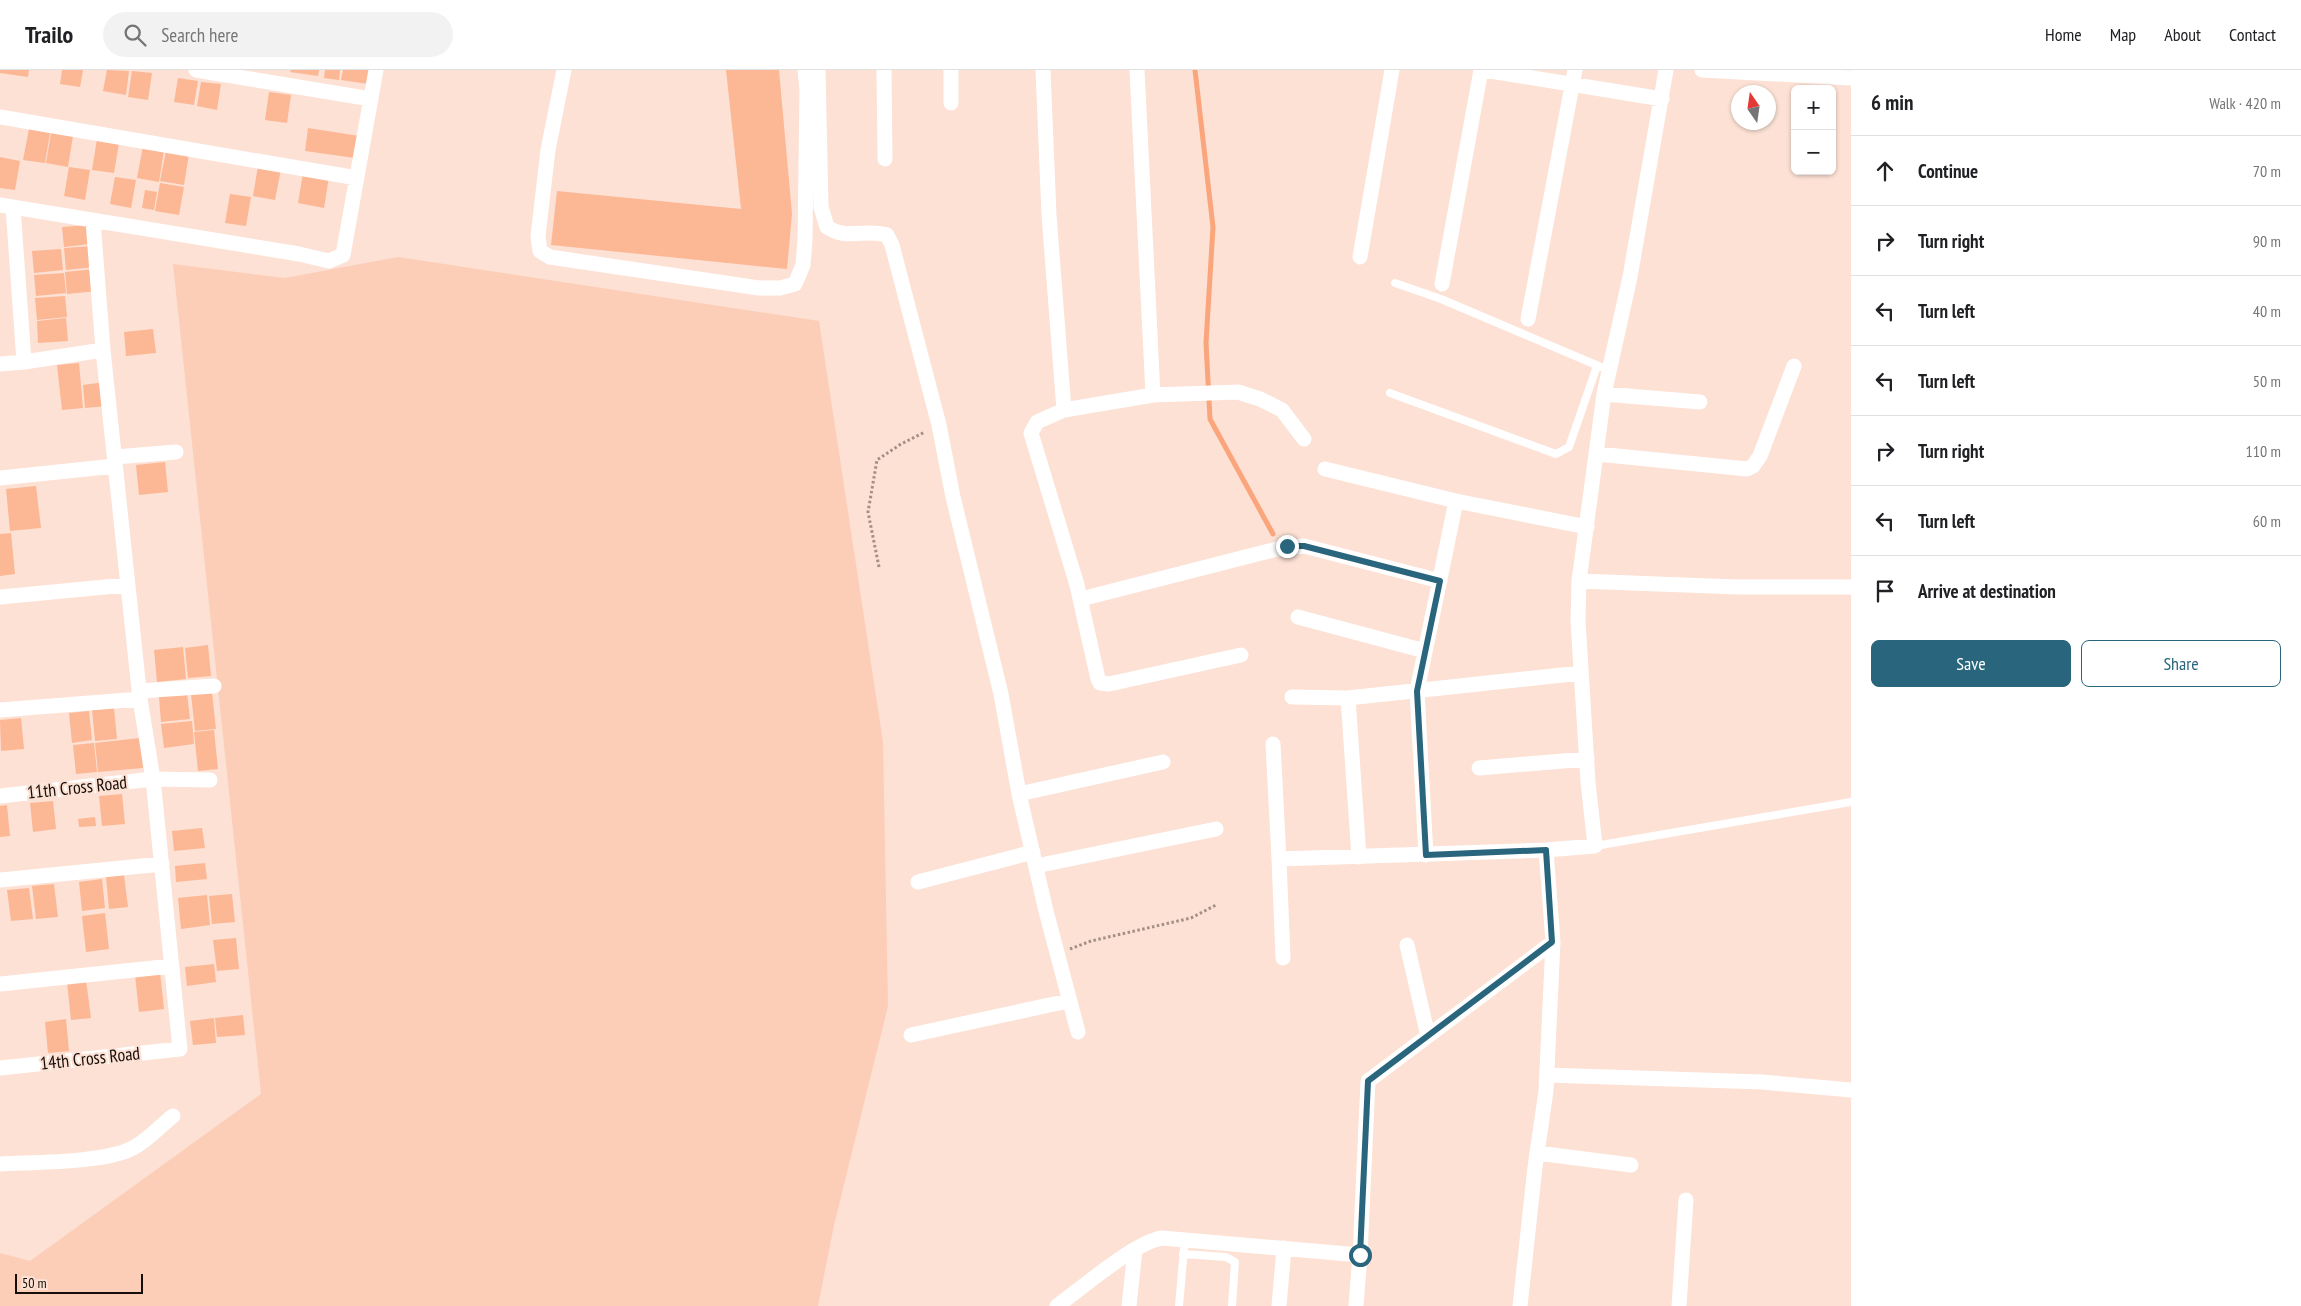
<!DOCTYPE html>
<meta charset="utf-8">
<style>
body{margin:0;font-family:"PT Sans Narrow",sans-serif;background:#f2f2f2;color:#202124}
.controls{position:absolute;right:15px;top:15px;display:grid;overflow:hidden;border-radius:8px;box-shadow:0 1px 4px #0004}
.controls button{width:45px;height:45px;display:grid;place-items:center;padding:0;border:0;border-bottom:1px solid #e0e0e0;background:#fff;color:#202124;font:25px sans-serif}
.compass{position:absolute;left:1731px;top:15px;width:45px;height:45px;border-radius:50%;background:#fff;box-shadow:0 1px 4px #0004;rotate:347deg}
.scale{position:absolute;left:15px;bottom:12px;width:128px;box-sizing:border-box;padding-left:5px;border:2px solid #160e09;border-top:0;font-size:14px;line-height:18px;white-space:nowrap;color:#160e09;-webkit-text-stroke:4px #fce1d4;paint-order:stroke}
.stop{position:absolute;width:15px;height:15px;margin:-11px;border:4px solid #29657c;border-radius:50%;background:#fff}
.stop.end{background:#29657c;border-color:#fff;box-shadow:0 1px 5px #0008}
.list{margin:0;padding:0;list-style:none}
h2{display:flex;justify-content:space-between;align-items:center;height:65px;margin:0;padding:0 20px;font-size:21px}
h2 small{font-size:16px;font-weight:400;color:#757577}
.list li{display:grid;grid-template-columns:32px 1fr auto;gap:15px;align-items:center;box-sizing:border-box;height:70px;padding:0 20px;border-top:1px solid #e0e0e0}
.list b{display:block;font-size:19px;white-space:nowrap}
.list em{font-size:16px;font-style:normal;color:#757577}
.actions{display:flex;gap:10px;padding:15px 20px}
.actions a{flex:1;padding:11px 0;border:1px solid #29657c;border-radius:8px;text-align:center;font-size:18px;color:#29657c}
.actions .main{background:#29657c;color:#fff}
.icon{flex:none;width:28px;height:28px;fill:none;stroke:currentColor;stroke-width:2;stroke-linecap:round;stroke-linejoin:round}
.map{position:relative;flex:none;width:1851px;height:1236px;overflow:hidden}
header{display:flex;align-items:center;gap:30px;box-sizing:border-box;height:70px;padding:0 25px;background:#fff;border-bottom:1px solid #e0e0e0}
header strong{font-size:24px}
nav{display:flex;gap:28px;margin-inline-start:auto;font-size:18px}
.search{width:350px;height:45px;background:#f2f2f2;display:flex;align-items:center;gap:12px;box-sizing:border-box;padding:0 18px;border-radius:28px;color:#757577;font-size:19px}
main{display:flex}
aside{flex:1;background:#fff}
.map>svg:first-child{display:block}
</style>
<header>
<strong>Trailo</strong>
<div class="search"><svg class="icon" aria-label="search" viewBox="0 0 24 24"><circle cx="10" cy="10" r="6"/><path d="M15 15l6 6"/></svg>Search here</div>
<nav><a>Home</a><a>Map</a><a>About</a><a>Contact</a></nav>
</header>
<main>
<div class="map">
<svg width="1851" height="1236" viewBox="0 0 1851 1236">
<rect width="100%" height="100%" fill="#fce1d4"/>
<path fill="#fcceb7" d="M398,187L819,251L883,672L888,936L834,1155L818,1236H0V1183L30,1191L261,1024L173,194L285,208Z"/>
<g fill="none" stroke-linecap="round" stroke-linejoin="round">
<path stroke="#faa57b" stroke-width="5" d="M1195,0L1213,157L1206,273L1210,349L1273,464"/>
</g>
<path fill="#fcb795" d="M0,0H29L28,7L0,3Z
M62,0H83L80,17L60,14Z
M107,0L129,1L126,25L103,21Z
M291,0H319L318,6L290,2Z
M325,0H340L339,10L324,8Z
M343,0H371L369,14L341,10Z
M726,0H779L792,144L787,199L551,175L557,121L741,139Z
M132,1L152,3L148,30L128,27Z
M178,8L198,11L194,35L174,32Z
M201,12L221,14L217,40L197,36Z
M269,22L291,25L287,53L265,50Z
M308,58L359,66L355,88L305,81Z
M29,59L50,63L45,93L23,90Z
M51,63L73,66L68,97L46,93Z
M97,69L119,73L114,103L92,100Z
M143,76L164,80L159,112L137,108Z
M166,81L189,84L184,115L160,111Z
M0,87L20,91L15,120L0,118Z
M258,96L281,99L275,130L253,126Z
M69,97L90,100L85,130L64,126Z
M303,103L329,107L324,138L298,133Z
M115,107L136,110L131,138L110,134Z
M160,113L184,117L179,145L155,141Z
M145,120L157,122L154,140L142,138Z
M230,124L251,127L246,156L225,153Z
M88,155L90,174L64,177L62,157Z
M93,176L95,197L66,200L64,178Z
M61,179L63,200L34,203L32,181Z
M95,199L97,221L67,224L65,202Z
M64,203L66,223L36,226L34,205Z
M65,226L67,247L37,250L35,228Z
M66,248L68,271L38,273L37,251Z
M153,259L156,283L126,286L124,262Z
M79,293L83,338L62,340L57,295Z
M105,312L107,336L85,338L83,315Z
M165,392L168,422L139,425L136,395Z
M36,416L41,458L10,461L6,419Z
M11,463L15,504L0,506V464Z
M208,575L211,606L188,608L185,578Z
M183,577L186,609L157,612L154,580Z
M212,622L216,659L195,661L191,624Z
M187,623L190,649L161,652L159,627Z
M114,638L117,669L95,671L92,640Z
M89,641L92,670L72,673L69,643Z
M21,648L24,679L1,681L0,650Z
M192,651L194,674L164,678L161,654Z
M214,660L218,699L198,701L194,662Z
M140,668L143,698L98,702L95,673Z
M94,673L97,702L76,704L73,675Z
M122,724L125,754L102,756L99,726Z
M53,731L56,759L33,762L30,733Z
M7,735L10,766L0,767V736Z
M95,747L96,756L79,757L78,749Z
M202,758L205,778L174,781L172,761Z
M205,793L207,809L176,812L175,796Z
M124,805L128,837L109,839L106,807Z
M102,809L105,838L82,841L79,812Z
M54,814L58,847L36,849L32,816Z
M29,818L33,849L11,851L7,820Z
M232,824L235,852L212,854L209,826Z
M207,825L210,855L181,859L178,828Z
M105,843L109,879L86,882L82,846Z
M236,868L239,899L217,901L213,870Z
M214,894L216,912L187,916L185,897Z
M160,902L164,939L139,942L135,905Z
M86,910L91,948L71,950L67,912Z
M243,945L245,965L217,967L215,948Z
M214,948L216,973L193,975L190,951Z
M66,949L69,981L48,983L45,952Z"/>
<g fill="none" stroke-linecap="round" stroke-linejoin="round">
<path stroke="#a38f85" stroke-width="3" stroke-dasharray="2.5 2.5" stroke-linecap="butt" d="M879,497L868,442L877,390L901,374L925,362
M1070,879L1091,871L1191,848L1216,835"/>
<path stroke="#fff" stroke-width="8" d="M1395,213L1441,229L1601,297
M1390,323L1556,384L1569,377L1597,296
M1595,776L1851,732
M1183,1184L1226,1187L1235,1192L1232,1236
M1179,1236L1184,1179"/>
<path stroke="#fff" stroke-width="15" d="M196,0L371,29
M564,0L548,80L538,166L540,181L550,187L759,218H780L795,214L803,195L805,170L807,20L805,0
M818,0L821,137L827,157C848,171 864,158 887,165L892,175L939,355L953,427L1001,624L1019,724L1046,841L1078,962
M884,0L885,89
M1043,0L1049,145L1064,340L1037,352L1031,363L1077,515L1098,609L1100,613L1109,614L1241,585
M1137,0L1153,325
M1484,0L1662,29
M1702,0L1851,8
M951,33V0
M0,47L357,108
M0,135L299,184L329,191L343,185L376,0
M1360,187L1392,0
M1442,214L1481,0
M1528,249L1575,0
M24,292L103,280
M0,294L24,292L13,137
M1604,324L1700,332
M1064,340L1153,325L1238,322L1260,329L1282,340L1304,369
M1597,384L1747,399L1753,396L1760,386L1794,296
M115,387L176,382
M1325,399L1456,431L1587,457
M0,408L115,396
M1579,511L1737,517H1851
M0,527L126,515
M1081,529L1277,479L1304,476L1440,511
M1298,547L1425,581
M139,621L214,616
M1292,627L1348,628L1581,603
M1348,628L1359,787
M0,640L140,629L103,280L93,151
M1273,674L1279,789
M1479,698L1587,689
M1019,724L1163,692
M0,726L153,709L210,710
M1426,785L1417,621L1456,431
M1036,796L1216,759
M0,810L162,794
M918,812L1033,782
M1407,875L1428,966
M1283,888L1279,789L1546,780
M0,914L172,896
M911,965L1068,931
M0,998L180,979L153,709L140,629
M1547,1005L1762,1012L1851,1020
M1537,1083L1631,1095
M0,1094C35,1092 104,1093 133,1078C148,1070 160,1056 173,1046
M1057,1236C1082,1218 1135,1172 1162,1168L1360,1185
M1129,1236L1135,1180
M1279,1236L1284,1178
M1356,1236L1360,1185L1368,1011L1553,872
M1520,1236L1535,1097L1546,1021L1553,872L1546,780L1595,776L1588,712L1578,551L1579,511L1604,324L1630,207L1666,0
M1679,1236L1686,1130"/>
</g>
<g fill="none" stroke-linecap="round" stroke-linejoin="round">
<path stroke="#29657c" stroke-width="6" d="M1287,476H1304L1440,511L1417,621L1426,785L1546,780L1552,872L1368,1011L1360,1185"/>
</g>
<g text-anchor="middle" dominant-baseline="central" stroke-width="4.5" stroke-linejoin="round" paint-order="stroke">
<g font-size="18" fill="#160e09" stroke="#fce1d4">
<text transform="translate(77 717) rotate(-6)">11th Cross Road</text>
<text transform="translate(90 988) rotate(-6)">14th Cross Road</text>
</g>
</g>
</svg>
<div class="controls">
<button>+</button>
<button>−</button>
</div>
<svg class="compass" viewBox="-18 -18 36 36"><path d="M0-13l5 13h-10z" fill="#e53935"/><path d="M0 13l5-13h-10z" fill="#757577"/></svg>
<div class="scale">50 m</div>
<div class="stop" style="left:1360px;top:1185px"></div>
<div class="stop end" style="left:1287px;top:476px"></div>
</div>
<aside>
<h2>6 min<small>Walk · 420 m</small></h2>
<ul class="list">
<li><svg class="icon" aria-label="ahead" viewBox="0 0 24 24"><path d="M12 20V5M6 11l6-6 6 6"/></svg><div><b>Continue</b></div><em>70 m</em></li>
<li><svg class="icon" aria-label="right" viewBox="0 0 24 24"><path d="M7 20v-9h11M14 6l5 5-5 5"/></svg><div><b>Turn right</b></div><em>90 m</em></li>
<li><svg class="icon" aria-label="left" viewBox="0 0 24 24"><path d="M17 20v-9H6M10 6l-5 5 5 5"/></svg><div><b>Turn left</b></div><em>40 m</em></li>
<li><svg class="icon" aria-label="left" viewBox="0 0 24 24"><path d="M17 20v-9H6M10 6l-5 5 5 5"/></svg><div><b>Turn left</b></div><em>50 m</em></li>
<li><svg class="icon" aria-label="right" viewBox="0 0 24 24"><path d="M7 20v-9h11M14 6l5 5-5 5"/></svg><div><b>Turn right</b></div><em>110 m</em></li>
<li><svg class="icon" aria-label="left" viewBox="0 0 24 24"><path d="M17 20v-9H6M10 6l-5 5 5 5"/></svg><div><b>Turn left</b></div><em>60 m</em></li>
<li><svg class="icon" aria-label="arrive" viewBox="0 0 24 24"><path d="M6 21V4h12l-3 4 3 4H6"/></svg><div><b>Arrive at destination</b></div></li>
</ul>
<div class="actions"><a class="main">Save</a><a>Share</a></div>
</aside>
</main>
